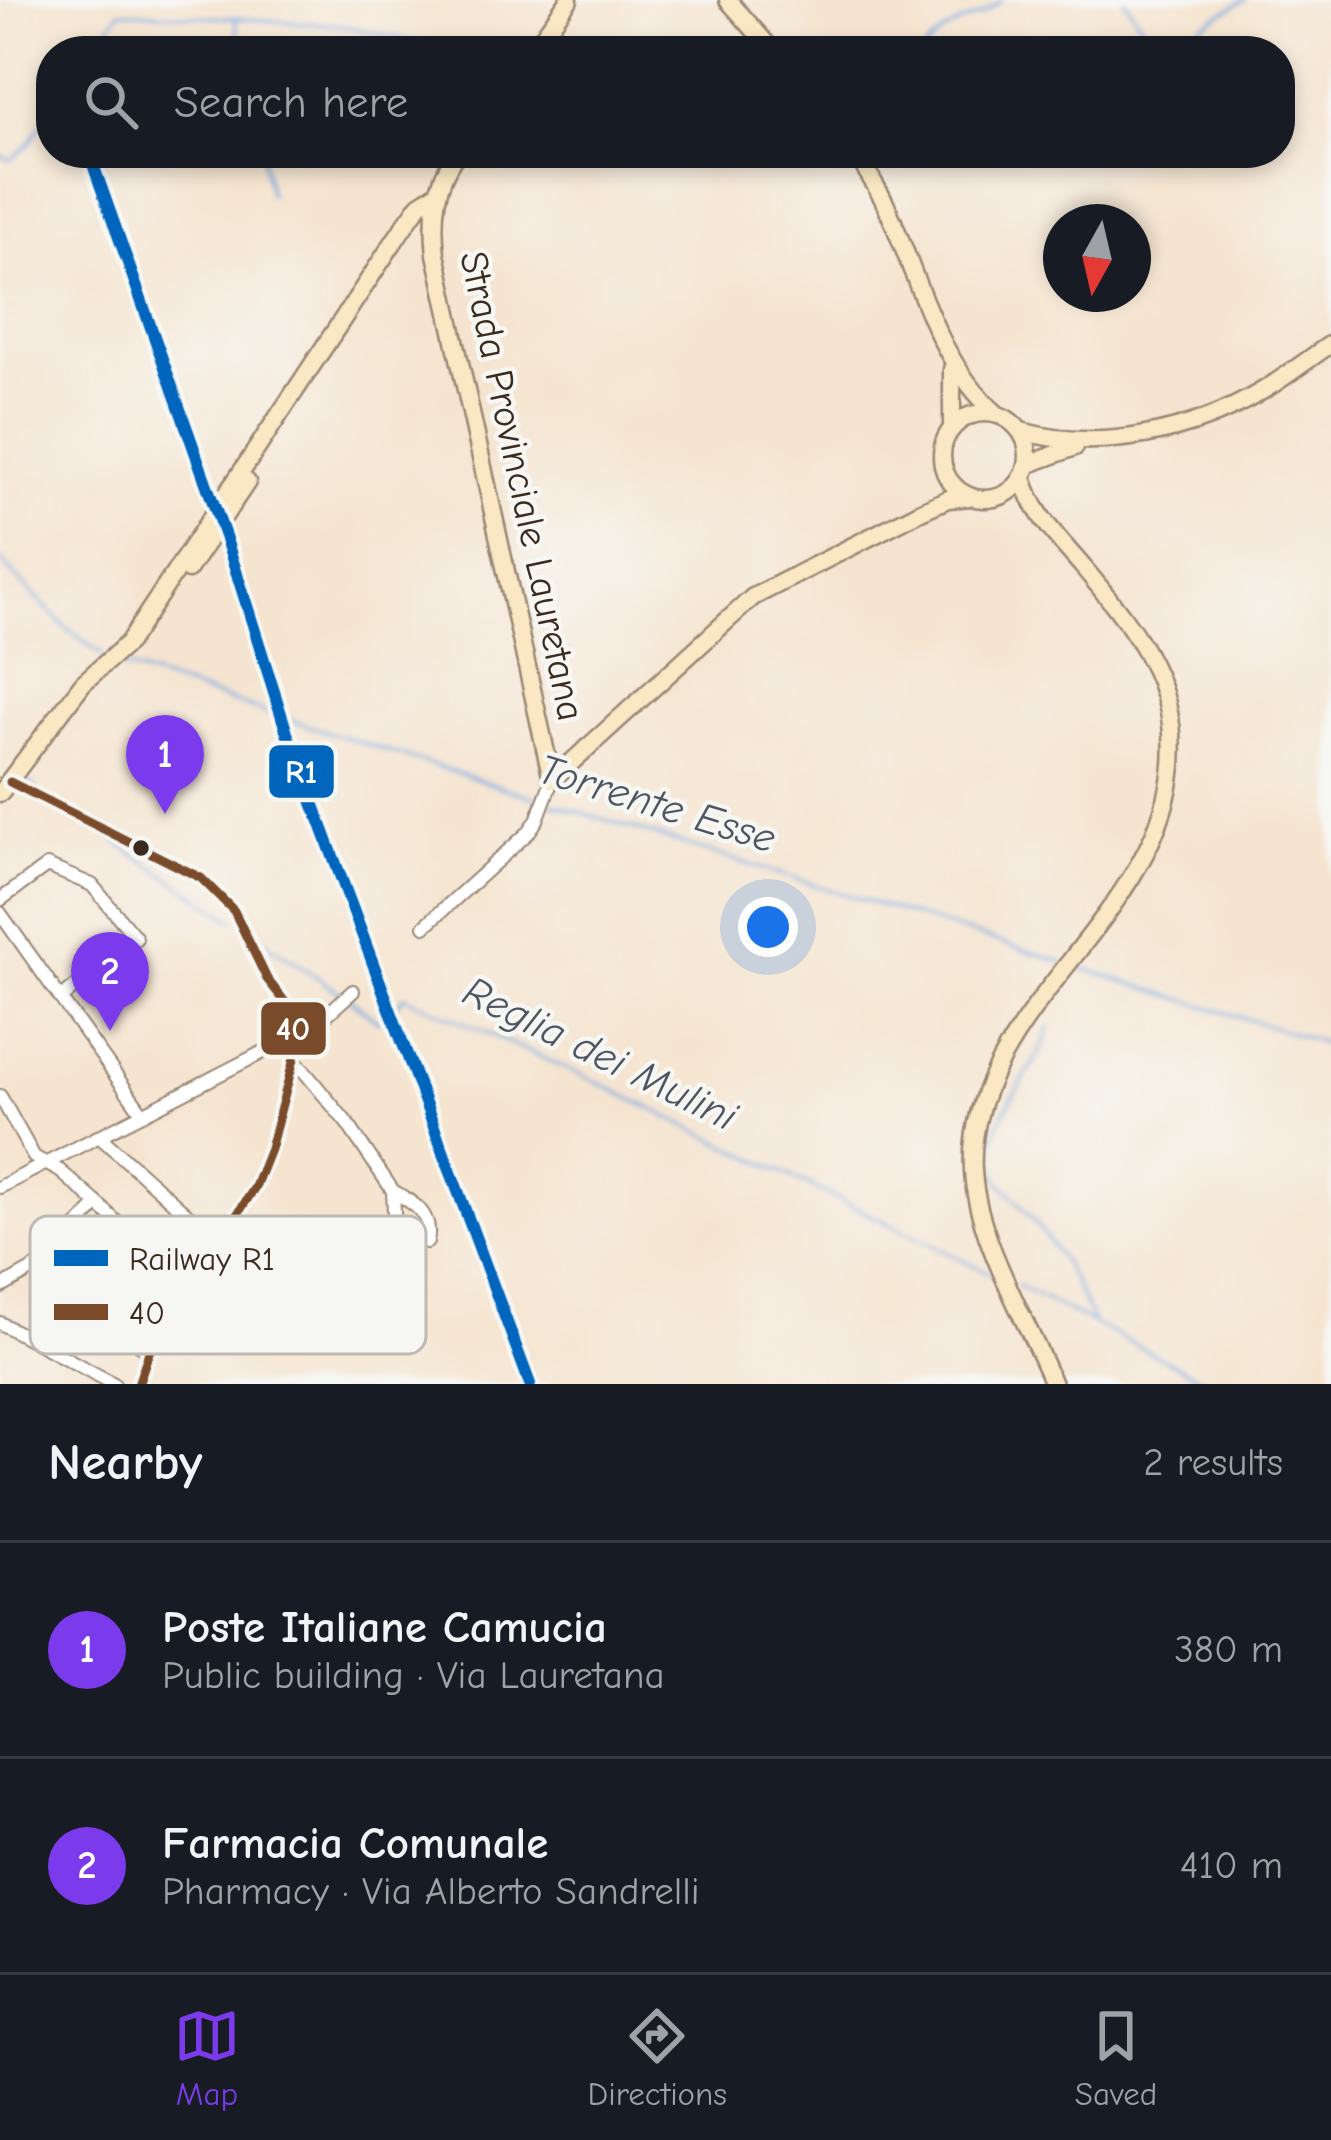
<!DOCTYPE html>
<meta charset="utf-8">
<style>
body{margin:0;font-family:"Comic Neue",sans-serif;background:#20242c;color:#f1f3f6}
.compass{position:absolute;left:1043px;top:204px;width:108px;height:108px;border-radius:50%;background:#171b24;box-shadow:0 6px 18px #0003;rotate:188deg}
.you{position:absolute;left:768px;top:927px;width:42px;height:42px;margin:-30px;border:9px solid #fff;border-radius:50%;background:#1a73e8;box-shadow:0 0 0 18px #1a73e833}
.badge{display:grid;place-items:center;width:78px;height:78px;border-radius:50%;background:#7c3aed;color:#fff;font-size:39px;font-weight:700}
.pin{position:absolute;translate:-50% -99px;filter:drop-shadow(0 3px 6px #0008)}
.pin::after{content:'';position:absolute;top:63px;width:42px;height:36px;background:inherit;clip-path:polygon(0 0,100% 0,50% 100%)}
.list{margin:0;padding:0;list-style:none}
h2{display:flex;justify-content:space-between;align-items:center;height:156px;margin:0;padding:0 48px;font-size:51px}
h2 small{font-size:39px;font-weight:400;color:#9ea1a6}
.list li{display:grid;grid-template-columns:78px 1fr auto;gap:36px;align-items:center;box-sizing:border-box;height:216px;padding:0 48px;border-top:3px solid #363941}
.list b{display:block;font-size:45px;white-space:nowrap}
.list p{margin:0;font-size:39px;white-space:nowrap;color:#9ea1a6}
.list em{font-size:39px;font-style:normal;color:#9ea1a6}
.icon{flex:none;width:66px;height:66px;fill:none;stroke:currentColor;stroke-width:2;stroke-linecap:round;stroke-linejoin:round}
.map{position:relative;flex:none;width:1331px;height:1384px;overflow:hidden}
.search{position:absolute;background:#171b24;box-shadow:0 6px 18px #0003;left:36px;right:36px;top:36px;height:132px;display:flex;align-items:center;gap:30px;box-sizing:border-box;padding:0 42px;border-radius:48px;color:#9ea1a6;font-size:45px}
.sheet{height:588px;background:#171b24}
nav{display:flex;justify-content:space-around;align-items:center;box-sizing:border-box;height:168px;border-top:3px solid #363941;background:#171b24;font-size:33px;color:#9ea1a6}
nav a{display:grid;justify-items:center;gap:6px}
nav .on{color:#7c3aed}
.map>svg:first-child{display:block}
</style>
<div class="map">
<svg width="1331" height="1384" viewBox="0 0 1331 1384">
<rect width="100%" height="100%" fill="#f6f6f2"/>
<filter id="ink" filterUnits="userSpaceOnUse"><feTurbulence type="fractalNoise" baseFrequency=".00833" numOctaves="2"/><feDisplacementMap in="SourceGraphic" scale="24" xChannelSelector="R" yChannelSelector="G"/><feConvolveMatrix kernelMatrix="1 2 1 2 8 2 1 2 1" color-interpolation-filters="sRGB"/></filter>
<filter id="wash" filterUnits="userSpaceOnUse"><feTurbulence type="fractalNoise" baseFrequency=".004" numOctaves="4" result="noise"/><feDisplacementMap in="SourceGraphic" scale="48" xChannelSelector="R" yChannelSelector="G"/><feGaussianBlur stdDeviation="2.7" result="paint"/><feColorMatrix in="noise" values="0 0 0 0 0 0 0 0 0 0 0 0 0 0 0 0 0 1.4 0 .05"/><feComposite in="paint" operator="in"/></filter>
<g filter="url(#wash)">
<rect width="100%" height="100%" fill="#f5e4cf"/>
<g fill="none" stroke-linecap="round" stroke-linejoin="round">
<path stroke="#75a8e1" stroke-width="3" d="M1125,0L1157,49
M235,18L241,51
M93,51L120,11L340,25L451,51
M752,51L758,41
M924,51C950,19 975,24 1002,0
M1158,51L1245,0
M261,153L270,195
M704,153L709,156L710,153
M0,155L11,160L29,144L51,110
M0,560L66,628L104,656
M117,665L542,800
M21,778L38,789
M551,803L1063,962
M116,842L233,920
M250,932L342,994
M1078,967L1331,1045
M350,999L377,1021L385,1018L404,996L601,1084L996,1276
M1049,1027C1039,1075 973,1125 998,1179C1043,1229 1066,1260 1093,1322
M1016,1285L1213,1384"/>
</g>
</g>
<g filter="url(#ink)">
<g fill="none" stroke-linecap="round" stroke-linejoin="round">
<g stroke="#988776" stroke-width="16">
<path id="street" d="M10,782L201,878L234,911L267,979L293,1012L294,1059L270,1149L255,1187L149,1352L138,1384
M0,900L47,866L92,885L136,938L63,997
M0,913L143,1114
M425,926L528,833L537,820L552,780
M294,1059L347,1123L393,1191L395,1234L402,1239L427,1242C433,1214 415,1204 393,1191
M0,1096L34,1157L60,1171L98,1204L187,1291
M100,1137L218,1242
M0,1187L314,1026L353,991
M42,1264L149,1352
M0,1288L42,1264L98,1204
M0,1323L114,1384"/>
</g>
<g stroke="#988776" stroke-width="21">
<path id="secondary" d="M728,0L773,51
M532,51L569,0
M457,153C434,184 432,218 436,254L552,780L753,597L921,511L948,499L970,497
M856,153C865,169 876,185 884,201C918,274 935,361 997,414
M942 456a43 43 0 1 1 86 0a43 43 0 1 1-86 0Z
M952,427V369
M1021,431C1099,453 1193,433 1262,391C1286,377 1308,359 1331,344
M1027,465L1075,447
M1023,477C1033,514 1058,538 1083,567C1121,612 1163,663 1171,724C1195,903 963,1004 973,1171C977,1241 1027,1319 1053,1384
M188,570L247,482
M0,793L83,683L128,643L405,225L420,204L437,193"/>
</g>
<use href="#street" stroke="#fff" stroke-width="12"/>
<use href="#secondary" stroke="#fae7c3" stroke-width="16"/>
<g stroke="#f6f6f2" stroke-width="18">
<path id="bus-1" d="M10,782L201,878L234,911L267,979L293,1012L294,1059L270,1149L255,1187L149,1352L138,1384"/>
</g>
<use href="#bus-1" stroke="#7a4b2a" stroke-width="9"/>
<g stroke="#f6f6f2" stroke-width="21">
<path id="rail-1" d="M89,153L226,539L287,733L530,1384"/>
</g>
<use href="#rail-1" stroke="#0065bd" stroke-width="12"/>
</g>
</g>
<circle fill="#3b2a1e" stroke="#f6f6f2" stroke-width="4.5" cx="141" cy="848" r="10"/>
<g text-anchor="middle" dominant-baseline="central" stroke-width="9" stroke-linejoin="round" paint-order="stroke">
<g font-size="39" fill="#3b2a1e" stroke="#f6f6f2">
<text transform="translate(522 486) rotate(78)">Strada Provinciale Lauretana</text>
</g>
<g font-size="42" font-style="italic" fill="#4f5662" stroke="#f6f6f2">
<text transform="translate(657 804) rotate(17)">Torrente Esse</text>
<text transform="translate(600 1054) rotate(26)">Reglia dei Mulini</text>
</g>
</g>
<rect x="30" y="1216" width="396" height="138" rx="18" fill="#f6f6f2" stroke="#beb9b2" stroke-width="3"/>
<rect x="54" y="1250" width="54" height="16" fill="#0065bd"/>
<rect x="54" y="1304" width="54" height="16" fill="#7a4b2a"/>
<g font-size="33" fill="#3b2a1e">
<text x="129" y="1270">Railway R1</text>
<text x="129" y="1324">40</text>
</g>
<g stroke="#f6f6f2" stroke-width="4.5">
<rect x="267" y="743" width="69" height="57" rx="12" fill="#0065bd"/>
<rect x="259" y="1000" width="69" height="57" rx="12" fill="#7a4b2a"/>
</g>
<g font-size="33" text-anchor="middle" font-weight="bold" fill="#fff">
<text x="301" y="783">R1</text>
<text x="293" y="1040">40</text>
</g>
</svg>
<svg class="compass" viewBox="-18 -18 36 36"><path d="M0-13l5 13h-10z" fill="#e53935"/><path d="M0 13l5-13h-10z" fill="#9ea1a6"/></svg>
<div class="you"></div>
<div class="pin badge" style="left:165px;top:814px">1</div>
<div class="pin badge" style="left:110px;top:1031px">2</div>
<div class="search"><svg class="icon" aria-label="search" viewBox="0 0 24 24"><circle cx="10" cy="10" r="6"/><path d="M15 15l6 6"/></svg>Search here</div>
</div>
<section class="sheet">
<h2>Nearby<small>2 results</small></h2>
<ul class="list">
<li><span class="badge">1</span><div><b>Poste Italiane Camucia</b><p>Public building · Via Lauretana</p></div><em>380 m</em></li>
<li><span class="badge">2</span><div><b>Farmacia Comunale</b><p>Pharmacy · Via Alberto Sandrelli</p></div><em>410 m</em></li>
</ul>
</section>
<nav>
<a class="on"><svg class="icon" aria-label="map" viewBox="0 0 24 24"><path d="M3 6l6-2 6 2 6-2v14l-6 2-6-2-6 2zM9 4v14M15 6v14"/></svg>Map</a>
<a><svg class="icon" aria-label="directions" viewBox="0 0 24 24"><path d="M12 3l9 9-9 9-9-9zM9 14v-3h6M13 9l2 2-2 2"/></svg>Directions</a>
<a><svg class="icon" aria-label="saved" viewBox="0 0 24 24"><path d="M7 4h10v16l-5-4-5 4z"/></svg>Saved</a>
</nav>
